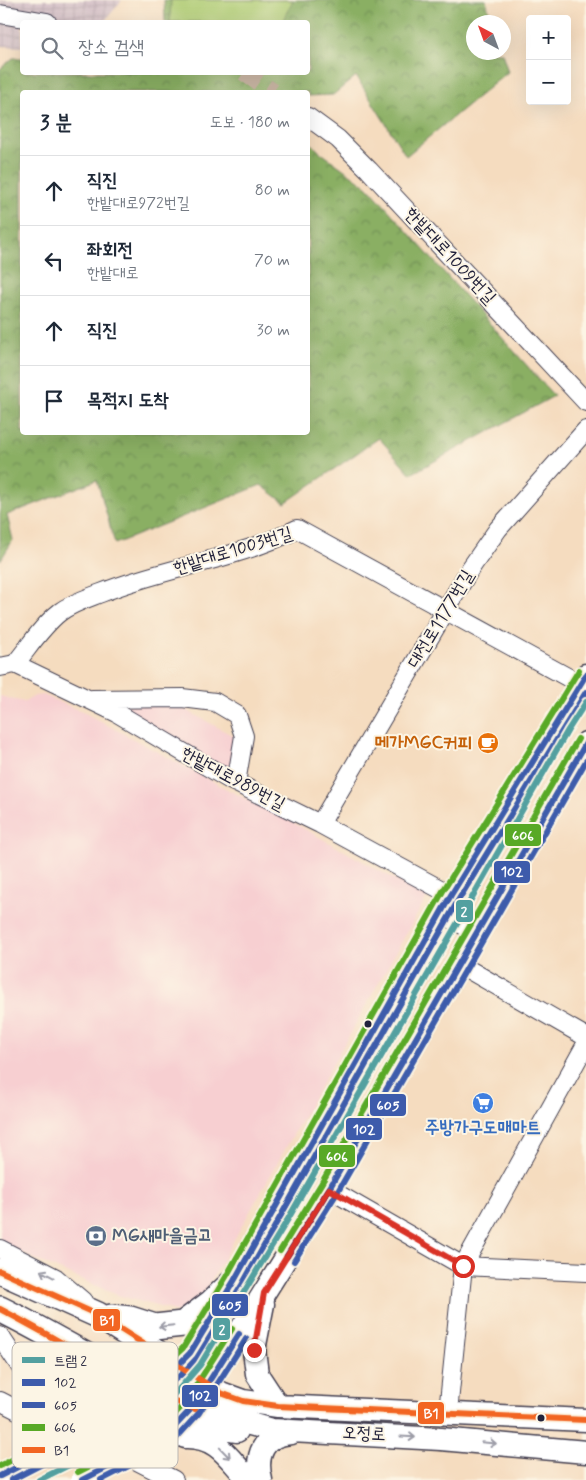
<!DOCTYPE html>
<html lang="ko">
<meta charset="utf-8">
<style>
body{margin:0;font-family:Mynerve,"Poor Story",sans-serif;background:#f2f2f3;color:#1f2937}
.controls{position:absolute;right:15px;top:15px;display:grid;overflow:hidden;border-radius:5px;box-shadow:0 5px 20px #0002}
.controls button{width:45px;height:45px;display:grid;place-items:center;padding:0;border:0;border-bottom:1px solid #e0e1e3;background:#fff;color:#1f2937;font:25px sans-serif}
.compass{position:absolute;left:466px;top:15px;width:45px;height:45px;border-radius:50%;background:#fff;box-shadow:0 5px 20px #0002;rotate:319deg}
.stop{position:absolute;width:15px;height:15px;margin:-11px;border:4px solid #d93025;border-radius:50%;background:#fff}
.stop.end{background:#d93025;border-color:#fff;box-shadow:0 1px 5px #0008}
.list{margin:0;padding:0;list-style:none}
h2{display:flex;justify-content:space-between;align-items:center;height:65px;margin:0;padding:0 20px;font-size:21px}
h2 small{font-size:16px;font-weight:400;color:#747a83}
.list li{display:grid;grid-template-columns:32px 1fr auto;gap:15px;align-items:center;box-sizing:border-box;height:70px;padding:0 20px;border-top:1px solid #e0e1e3}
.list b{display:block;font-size:19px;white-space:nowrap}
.list p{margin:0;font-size:16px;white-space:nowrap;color:#747a83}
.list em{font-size:16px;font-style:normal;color:#747a83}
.icon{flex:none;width:28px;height:28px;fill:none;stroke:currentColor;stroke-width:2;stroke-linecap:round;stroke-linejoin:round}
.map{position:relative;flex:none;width:586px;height:1480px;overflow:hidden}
.search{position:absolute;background:#fff;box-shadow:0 5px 20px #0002;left:20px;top:20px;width:290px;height:55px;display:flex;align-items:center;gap:12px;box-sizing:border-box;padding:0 18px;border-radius:5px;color:#747a83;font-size:19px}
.panel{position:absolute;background:#fff;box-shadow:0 5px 20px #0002;left:20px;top:90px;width:290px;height:345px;border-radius:5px}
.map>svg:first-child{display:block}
</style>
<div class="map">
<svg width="586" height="1480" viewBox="0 0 586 1480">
<defs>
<pattern id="industrial-grid" width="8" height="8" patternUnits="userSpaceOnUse" patternTransform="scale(1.25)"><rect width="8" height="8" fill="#d2bdc6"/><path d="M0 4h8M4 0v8" fill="none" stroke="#b4a2ab"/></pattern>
<pattern id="forest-crowns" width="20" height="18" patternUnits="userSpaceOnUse" patternTransform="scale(1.25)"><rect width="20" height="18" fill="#8aaf64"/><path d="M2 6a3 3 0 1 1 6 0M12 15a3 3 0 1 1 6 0" fill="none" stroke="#708e54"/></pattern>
</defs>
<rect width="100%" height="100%" fill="#fcf5e5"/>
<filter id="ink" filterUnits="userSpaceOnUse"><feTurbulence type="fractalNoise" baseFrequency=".02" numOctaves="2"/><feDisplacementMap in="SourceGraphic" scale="10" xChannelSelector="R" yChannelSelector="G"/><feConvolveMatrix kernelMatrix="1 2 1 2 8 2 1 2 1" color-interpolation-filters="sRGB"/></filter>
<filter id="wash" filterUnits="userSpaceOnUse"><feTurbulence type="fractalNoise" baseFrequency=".0096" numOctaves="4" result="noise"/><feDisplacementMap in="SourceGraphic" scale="20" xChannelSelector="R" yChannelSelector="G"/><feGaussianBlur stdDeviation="1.12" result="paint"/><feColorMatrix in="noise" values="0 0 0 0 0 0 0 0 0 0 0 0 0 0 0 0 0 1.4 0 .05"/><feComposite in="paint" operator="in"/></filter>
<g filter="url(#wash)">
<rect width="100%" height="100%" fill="#f5dcbf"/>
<path fill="#f7cfd1" d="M43,695L83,712L253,803L274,812L427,897L199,1302L178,1312L117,1295L0,1244V696L24,702L35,696Z
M175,704L239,739L234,775L121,713L125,705Z"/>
<path fill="url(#industrial-grid)" d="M0,0H122L104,22H22V47L0,46Z"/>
<path fill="url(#forest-crowns)" stroke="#566850" d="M164,0H486L492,22H474V52L502,53L508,72L406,156L356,76L333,95L308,96V92H22V432H308V140L320,152L368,187L554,396L411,474L379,438L285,503L261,485L115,544L97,480L7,515L13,540L0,561V69L13,58H22V72H308V22H165Z"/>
<path fill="#adcb72" stroke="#687656" d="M171,0H293L282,22H170Z"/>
</g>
<g filter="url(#ink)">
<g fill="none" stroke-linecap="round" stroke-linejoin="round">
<path stroke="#cbb7a5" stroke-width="18" stroke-dasharray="18 9" stroke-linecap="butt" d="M244,72L273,92"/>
<g stroke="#423e4f" stroke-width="20">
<path id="minor" d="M0,14L47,22
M308,117L338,139L369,170L586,402
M15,664L117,713L230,780L320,824L451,895
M0,667L15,664C29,647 42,626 60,612C72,603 88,598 101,593C165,567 236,560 297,529L580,684
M92,699L182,698L215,702L237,715L244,736L236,783
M320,824L470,569L498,529L586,430
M441,913L477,933
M459,964L586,1037
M329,1189L463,1266L586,1272
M0,1249L56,1278L83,1301
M0,1336L51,1413L75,1429L174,1480
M0,1401L33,1418L63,1426
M448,1412L463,1266L586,1044"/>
</g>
<g stroke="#423e4f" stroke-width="25">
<path id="major" d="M263,1304L254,1350L257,1374L278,1406
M177,1366L221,1393L243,1401L278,1406L586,1420
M149,1389L192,1408L272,1430L441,1439L586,1452
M113,1418L177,1366L190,1353L207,1327L441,913L586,675
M185,1437C218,1436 229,1459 249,1480
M164,1438L192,1408L329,1189L586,743
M164,1438L217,1428L237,1431
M261,1480C255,1455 263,1435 291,1433"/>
</g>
<g stroke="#423e4f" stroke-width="28">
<path id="highway" d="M0,1271L98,1315L177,1366
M0,1309C51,1334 98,1364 149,1389
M111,1317L130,1319L155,1327L183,1324L211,1303L234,1281"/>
</g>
<use href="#minor" stroke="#fff" stroke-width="18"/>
<use href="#major" stroke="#fff" stroke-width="22"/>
<use href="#highway" stroke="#fff" stroke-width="25"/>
<g stroke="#423e4f" stroke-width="25" stroke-linecap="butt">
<path id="major-bridge" d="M0,1476L113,1418
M82,1480L164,1438"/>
</g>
<use href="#major-bridge" stroke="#fff" stroke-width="22"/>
<g stroke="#fcf5e5" stroke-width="10">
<path id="bus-1" d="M287,1256L329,1189L586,743
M0,1476L113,1418L177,1366L190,1353L234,1281L451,895L586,675
M82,1480L164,1438L192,1408L239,1334"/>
</g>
<g stroke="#fcf5e5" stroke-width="10">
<path id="bus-2" d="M294,1261L337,1193L586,761
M11,1480L118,1425L183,1373L197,1358L242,1285L459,899L586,692
M101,1480L170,1445L199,1413L246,1339"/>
</g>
<g stroke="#fcf5e5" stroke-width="10">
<path id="bus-3" d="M280,1251L321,1184L578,739
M0,1466L108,1411L171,1359L183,1348L226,1277L443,891L579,670
M78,1472L159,1431L185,1403L232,1329"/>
</g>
<g stroke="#fcf5e5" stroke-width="10">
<path id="bus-4" d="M0,1271L98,1315L221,1393L243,1401L278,1406L586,1420
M0,1309C65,1343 126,1382 195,1409"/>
</g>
<use href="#bus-1" stroke="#3d5bab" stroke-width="6"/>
<use href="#bus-2" stroke="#3d5bab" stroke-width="6"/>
<use href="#bus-3" stroke="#58a926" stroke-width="6"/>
<use href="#bus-4" stroke="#f26522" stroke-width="6"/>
<g stroke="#fcf5e5" stroke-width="10">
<path id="tram-1" d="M39,1480L83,1458L154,1413L180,1388L200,1365L288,1219L568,730L586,702"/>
</g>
<use href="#tram-1" stroke="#53a0a0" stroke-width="6"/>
</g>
<defs><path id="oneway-shaft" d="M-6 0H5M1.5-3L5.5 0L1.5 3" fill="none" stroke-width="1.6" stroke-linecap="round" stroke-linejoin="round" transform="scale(1.25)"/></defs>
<g stroke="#9c9ca7">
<use href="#oneway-shaft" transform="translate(47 1274) rotate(-152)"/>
<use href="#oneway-shaft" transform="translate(166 1326) rotate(174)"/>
<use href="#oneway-shaft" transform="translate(408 1437) rotate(3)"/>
<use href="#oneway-shaft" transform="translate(489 1443) rotate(5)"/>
<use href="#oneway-shaft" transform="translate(225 1453) rotate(46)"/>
</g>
</g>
<g fill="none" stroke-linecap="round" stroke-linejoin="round" filter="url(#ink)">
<path stroke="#d93025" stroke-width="6" d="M254,1350L264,1293L329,1189L463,1266"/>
</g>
<defs>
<g id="cafe-disc" transform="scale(1.125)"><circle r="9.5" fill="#e8710a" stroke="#fcf5e5"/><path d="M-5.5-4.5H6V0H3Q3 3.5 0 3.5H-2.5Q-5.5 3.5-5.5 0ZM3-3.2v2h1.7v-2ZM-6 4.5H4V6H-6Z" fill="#fff"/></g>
<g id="supermarket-disc" transform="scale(1.125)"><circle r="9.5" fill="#3f7fe0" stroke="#fcf5e5"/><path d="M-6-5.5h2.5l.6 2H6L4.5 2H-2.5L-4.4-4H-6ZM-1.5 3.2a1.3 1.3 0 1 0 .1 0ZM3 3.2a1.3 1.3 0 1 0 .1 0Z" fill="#fff"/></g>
<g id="bank-disc" transform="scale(1.125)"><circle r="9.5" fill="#5c6f8a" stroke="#fcf5e5"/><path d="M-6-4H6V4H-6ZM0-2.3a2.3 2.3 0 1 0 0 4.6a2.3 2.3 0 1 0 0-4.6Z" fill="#fff"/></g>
</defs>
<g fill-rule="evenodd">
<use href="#cafe-disc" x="488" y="743"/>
<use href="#supermarket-disc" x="483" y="1103"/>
<use href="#bank-disc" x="96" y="1236"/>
</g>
<g fill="#22223b" stroke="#fcf5e5" stroke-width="2">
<circle cx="368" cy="1024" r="4.5"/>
<circle cx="541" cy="1418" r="4.5"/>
</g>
<g text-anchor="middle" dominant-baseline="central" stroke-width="4" stroke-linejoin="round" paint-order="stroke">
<g font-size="18" fill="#22223b" stroke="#fcf5e5">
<text transform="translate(450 256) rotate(47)">한밭대로1009번길</text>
<text transform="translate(233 551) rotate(-17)">한밭대로1003번길</text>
<text transform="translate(441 619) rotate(-59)">대전로1177번길</text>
<text transform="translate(233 779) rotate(28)">한밭대로989번길</text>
<text transform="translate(364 1434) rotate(3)">오정로</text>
</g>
<g font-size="18" font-weight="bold" fill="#c56008" stroke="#fcf5e5" text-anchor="end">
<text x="472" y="743">메가MGC커피</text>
</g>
<g font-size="18" font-weight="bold" fill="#366cbe" stroke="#fcf5e5">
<text x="483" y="1128">주방가구도매마트</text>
</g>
<g font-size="18" font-weight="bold" fill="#4e5e75" stroke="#fcf5e5" text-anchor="start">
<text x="112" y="1236">MG새마을금고</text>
</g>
</g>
<rect x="12" y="1342" width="166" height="126" rx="8" fill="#fcf5e5" stroke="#bbb6b2" stroke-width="1"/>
<rect x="22" y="1357" width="23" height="6" fill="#53a0a0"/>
<rect x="22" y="1379" width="23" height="7" fill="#3d5bab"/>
<rect x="22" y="1402" width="23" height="6" fill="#3d5bab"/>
<rect x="22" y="1424" width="23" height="7" fill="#58a926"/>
<rect x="22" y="1447" width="23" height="6" fill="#f26522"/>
<g font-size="14" fill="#22223b">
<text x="54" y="1365">트램 2</text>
<text x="54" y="1387">102</text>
<text x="54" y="1410">605</text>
<text x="54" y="1432">606</text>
<text x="54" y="1455">B1</text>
</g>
<g stroke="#fcf5e5" stroke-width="2">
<rect x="504" y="823" width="38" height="24" rx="5" fill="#58a926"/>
<rect x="493" y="860" width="38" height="24" rx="5" fill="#3d5bab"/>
<rect x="455" y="899" width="19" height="24" rx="5" fill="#53a0a0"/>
<rect x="369" y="1093" width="38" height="24" rx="5" fill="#3d5bab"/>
<rect x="345" y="1117" width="38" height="24" rx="5" fill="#3d5bab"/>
<rect x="318" y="1144" width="38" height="24" rx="5" fill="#58a926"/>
<rect x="211" y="1293" width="38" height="24" rx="5" fill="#3d5bab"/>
<rect x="92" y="1308" width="29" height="24" rx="5" fill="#f26522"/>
<rect x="212" y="1317" width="19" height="24" rx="5" fill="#53a0a0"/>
<rect x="181" y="1384" width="38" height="24" rx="5" fill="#3d5bab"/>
<rect x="417" y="1401" width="28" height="24" rx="5" fill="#f26522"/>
</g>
<g font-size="14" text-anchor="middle" font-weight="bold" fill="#fff">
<text x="523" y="840">606</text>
<text x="512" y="876">102</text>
<text x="464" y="916">2</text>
<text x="388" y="1110">605</text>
<text x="364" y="1134">102</text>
<text x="337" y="1161">606</text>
<text x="230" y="1310">605</text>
<text x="107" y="1325">B1</text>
<text x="222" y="1334">2</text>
<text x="200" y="1400">102</text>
<text x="431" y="1418">B1</text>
</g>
</svg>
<div class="controls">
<button>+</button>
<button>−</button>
</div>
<svg class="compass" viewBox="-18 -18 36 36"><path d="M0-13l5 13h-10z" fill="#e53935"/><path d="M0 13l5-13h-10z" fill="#747a83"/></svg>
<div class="stop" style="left:463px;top:1266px"></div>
<div class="stop end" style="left:254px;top:1350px"></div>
<div class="search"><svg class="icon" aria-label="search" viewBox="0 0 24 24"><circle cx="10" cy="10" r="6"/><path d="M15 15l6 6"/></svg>장소 검색</div>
<section class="panel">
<h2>3 분<small>도보 · 180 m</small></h2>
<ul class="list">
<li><svg class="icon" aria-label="ahead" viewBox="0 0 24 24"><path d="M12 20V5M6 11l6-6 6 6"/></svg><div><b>직진</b><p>한밭대로972번길</p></div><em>80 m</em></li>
<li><svg class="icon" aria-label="left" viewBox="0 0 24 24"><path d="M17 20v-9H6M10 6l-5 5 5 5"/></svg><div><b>좌회전</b><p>한밭대로</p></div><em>70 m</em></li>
<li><svg class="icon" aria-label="ahead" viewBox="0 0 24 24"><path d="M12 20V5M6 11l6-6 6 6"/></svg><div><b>직진</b></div><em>30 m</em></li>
<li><svg class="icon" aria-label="arrive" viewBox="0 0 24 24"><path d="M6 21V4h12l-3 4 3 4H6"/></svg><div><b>목적지 도착</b></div></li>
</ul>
</section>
</div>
